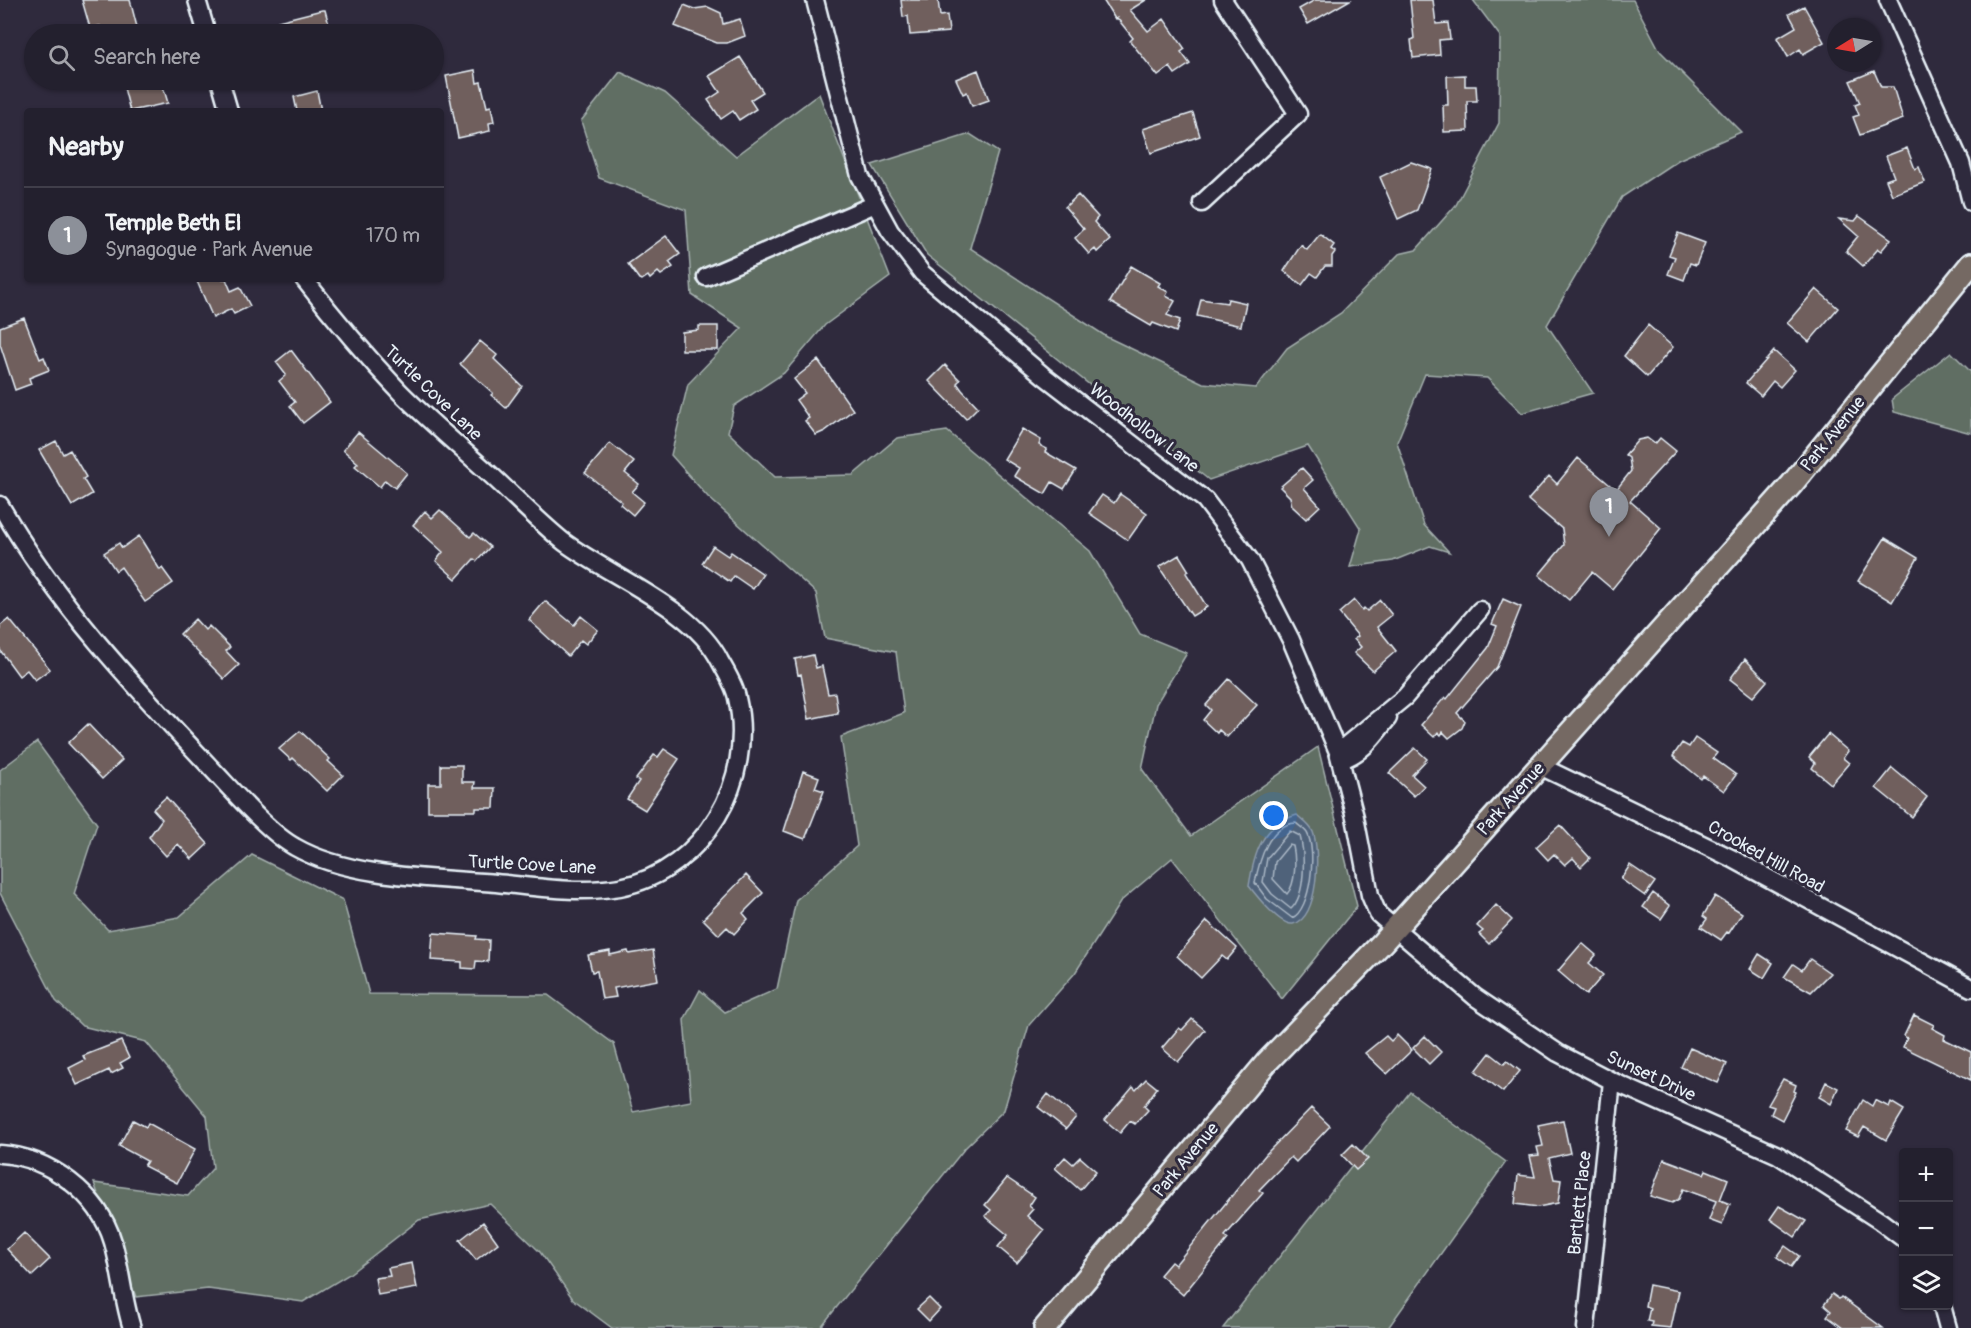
<!DOCTYPE html>
<meta charset="utf-8">
<style>
body{margin:0;font-family:Pangolin,sans-serif;background:#2b2836;color:#f1f3f6}
.controls{position:absolute;right:18px;bottom:18px;display:grid;overflow:hidden;border-radius:6px;box-shadow:0 2px 4px #0004}
.controls button{width:54px;height:54px;display:grid;place-items:center;padding:0;border:0;border-bottom:2px solid #403e4a;background:#23202e;color:#f1f3f6;font:30px sans-serif}
.compass{position:absolute;left:1827px;top:18px;width:54px;height:54px;border-radius:50%;background:#23202e;box-shadow:0 2px 4px #0004;rotate:259deg}
.you{position:absolute;left:1274px;top:816px;width:21px;height:21px;margin:-15px;border:4px solid #fff;border-radius:50%;background:#1a73e8;box-shadow:0 0 0 9px #1a73e833}
.badge{display:grid;place-items:center;width:39px;height:39px;border-radius:50%;background:#8c9099;color:#fff;font-size:20px;font-weight:700}
.pin{position:absolute;translate:-50% -50px;filter:drop-shadow(0 2px 3px #0008)}
.pin::after{content:'';position:absolute;top:32px;width:21px;height:18px;background:inherit;clip-path:polygon(0 0,100% 0,50% 100%)}
.list{margin:0;padding:0;list-style:none}
h2{display:flex;justify-content:space-between;align-items:center;height:78px;margin:0;padding:0 24px;font-size:26px}
h2 small{font-size:20px;font-weight:400;color:#a3a3aa}
.list li{display:grid;grid-template-columns:39px 1fr auto;gap:18px;align-items:center;box-sizing:border-box;height:96px;padding:0 24px;border-top:2px solid #403e4a}
.list b{display:block;font-size:22px;white-space:nowrap}
.list p{margin:0;font-size:20px;white-space:nowrap;color:#a3a3aa}
.list em{font-size:20px;font-style:normal;color:#a3a3aa}
.icon{flex:none;width:33px;height:33px;fill:none;stroke:currentColor;stroke-width:2;stroke-linecap:round;stroke-linejoin:round}
.map{position:relative;flex:none;width:1971px;height:1328px;overflow:hidden}
.search{position:absolute;background:#23202e;box-shadow:0 2px 4px #0004;left:24px;top:24px;width:420px;height:66px;display:flex;align-items:center;gap:15px;box-sizing:border-box;padding:0 21px;border-radius:33px;color:#a3a3aa;font-size:22px}
.panel{position:absolute;background:#23202e;box-shadow:0 2px 4px #0004;left:24px;top:108px;width:420px;height:174px;border-radius:6px}
.map>svg:first-child{display:block}
</style>
<div class="map">
<svg width="1971" height="1328" viewBox="0 0 1971 1328">
<rect width="100%" height="100%" fill="#2f2a3d"/>
<filter id="ink" filterUnits="userSpaceOnUse"><feTurbulence type="fractalNoise" baseFrequency=".0167" numOctaves="2"/><feDisplacementMap in="SourceGraphic" scale="12" xChannelSelector="R" yChannelSelector="G"/><feConvolveMatrix kernelMatrix="1 2 1 2 8 2 1 2 1" color-interpolation-filters="sRGB"/></filter>
<g filter="url(#ink)">
<path fill="#616e63" stroke="#a4b0ae" stroke-width="1.5" d="M1473,0H1633L1660,51L1741,132L1678,160L1622,197L1547,325L1593,393L1522,413L1487,378L1425,374L1397,442L1424,525L1449,552L1430,546L1393,561L1350,567L1361,529L1308,446L1209,480L927,255L872,165L970,134L998,152L970,248L1107,337L1203,383L1256,388L1287,348L1341,313L1399,254L1416,250L1456,205L1499,123L1500,36Z
M620,72L665,93L736,156L819,94L890,277L825,325L784,373L734,406L728,432L775,477L853,475L897,438L947,431L1090,551L1140,634L1187,653L1156,704L1142,769L1191,836L1318,747L1357,906L1282,999L1172,858L1121,901L1075,973L1029,1025L1004,1110L965,1148L820,1328H612L573,1299L540,1252L490,1204L419,1220L348,1275L303,1302L208,1289L136,1297L94,1183L188,1196L213,1168L207,1116L146,1042L82,1026L56,1001L0,893V770L37,742L97,824L74,894L108,930L179,917L252,855L343,900L369,994L548,995L614,1044L633,1112L691,1101L684,1020L700,990L725,1012L777,989L796,900L857,846L841,737L904,713L896,652L825,638L816,593L708,497L671,455L688,384L742,328L692,295L686,210L599,178L581,121Z
M1951,352L1971,372V433L1894,412L1892,399Z
M1410,1092L1506,1162L1388,1328H1223Z"/>
<path fill="#4f627a" stroke="#8c9bac" stroke-width="1.5" d="M1297,815C1302,820 1310,825 1313,832C1320,850 1319,920 1293,924C1280,926 1256,895 1249,886C1254,854 1261,825 1297,815Z"/>
<g fill="none" stroke-linecap="round" stroke-linejoin="round">
<path stroke="#abb8c6" stroke-width="1.5" d="M1296,823C1299,826 1305,829 1307,833C1317,850 1311,910 1292,918L1267,899L1255,883C1259,862 1268,824 1296,823Z
M1290,831L1300,836C1305,855 1306,895 1291,909L1272,894L1263,882L1267,858Z
M1289,845L1293,846C1296,859 1296,884 1287,894L1273,879L1275,862Z"/>
</g>
<path fill="#705e5d" stroke="#e8f1f8" stroke-width="1.5" d="M82,0H130L138,31L124,34H102L100,26L90,28Z
M901,0H938L940,16L947,15L949,32L910,35L908,16L903,17Z
M1103,0H1146L1130,10L1148,31L1164,19L1185,49L1181,52L1190,64L1175,74L1170,67L1158,76L1130,41L1133,38L1117,18L1115,19Z
M1315,0H1350L1308,24L1299,9Z
M1410,0H1433L1436,24L1448,23L1450,39L1439,40L1440,55L1413,58L1411,40L1414,39Z
M684,5L694,9L708,7L721,13L723,24L740,19L745,36L727,43H717L675,26Z
M1804,6L1824,42L1803,54L1800,49L1788,57L1777,38L1796,27L1789,14Z
M322,10H325L329,25L322,27L323,32L282,34L278,21Z
M740,57L763,92L750,100L756,109L739,120L733,111L721,119L708,100L720,92L709,76Z
M475,70L477,83L481,82L487,107L491,106L494,122L489,123L490,131L458,138L446,76Z
M978,70L989,100L972,106L967,92L963,94L956,79Z
M1874,71L1881,87H1893L1903,119L1860,135L1853,117L1859,115L1855,105L1860,103L1850,81Z
M1465,75V86H1476L1477,101H1467L1468,131L1444,132L1443,105H1448L1447,76Z
M122,80H161L168,103L130,111Z
M317,91L321,111H297L294,97Z
M1193,113L1200,136L1151,153L1143,129Z
M1907,148L1915,169L1919,167L1925,182L1892,195L1886,180L1894,177L1886,156Z
M1411,162L1432,169L1417,210L1398,219L1380,177Z
M1078,195L1098,217L1094,222L1110,240L1097,252L1095,249L1089,254L1075,238L1084,229L1065,207Z
M1859,216L1891,239L1881,251L1878,249L1863,266L1846,251L1858,236L1839,219L1855,221Z
M1678,233L1705,243L1696,265L1690,263L1684,280L1668,274L1675,257L1669,255Z
M1320,234L1334,245L1331,249L1335,252L1332,256V266H1325L1317,277L1311,273L1302,285L1284,271L1301,245L1307,250Z
M666,236L680,254L669,262L673,267L661,275L658,272L650,279L648,276L642,280L639,279L628,264Z
M1131,266L1160,283L1158,286L1168,292L1166,296L1175,301L1167,315L1180,320L1176,332L1153,323L1151,326L1110,302Z
M196,279H226L231,291L240,287L250,306L234,314L231,309L213,318Z
M1816,289L1838,308L1809,342L1787,323Z
M1201,299L1227,303L1228,299L1246,303L1241,326L1197,316Z
M24,318L40,359L44,357L49,370L29,378L31,384L15,390L0,344V327Z
M1648,325L1673,347L1647,377L1624,356Z
M699,326H718V350H682V332L699,330Z
M480,341L497,355L494,359L522,386L506,408L491,395L493,393L460,364Z
M291,350L330,402L303,423L290,406L295,402L279,381L286,375L276,362Z
M1774,351L1795,370L1780,387L1773,381L1761,396L1746,383Z
M818,360L853,410L825,431L816,435L805,421L809,418L796,400L805,393L794,379Z
M945,365L960,380L957,383L962,390L978,407L966,419L929,381Z
M1022,429L1041,440L1039,445L1047,449L1045,452L1076,470L1064,489L1052,482L1045,494L1014,476L1019,468L1004,459Z
M358,432L407,473L395,488L385,480L380,487L355,466L358,463L343,450Z
M1647,438L1655,444L1660,438L1676,451L1630,501L1661,528L1612,589L1592,572L1569,600L1539,575L1564,545L1562,529L1528,500L1549,476L1557,484L1578,458L1616,490L1631,471L1629,458L1625,455L1638,440Z
M56,441L63,454L70,450L86,477L83,479L92,494L72,506L39,450Z
M610,443L634,462L625,473L639,484L632,492L644,502L633,515L620,504L622,502L585,473Z
M1302,468L1313,480L1304,488L1320,506L1306,519L1292,506L1290,497L1280,487Z
M1120,494L1147,513L1128,540L1089,513L1102,495L1114,503Z
M440,510L470,537L474,533L490,547L477,561L474,559L456,579L436,561L443,552L413,525L425,511L432,518Z
M139,536L160,570L162,568L173,583L145,602L121,567L116,571L104,553L119,543L122,548Z
M1885,538L1918,558L1892,602L1858,581Z
M713,546L728,556L731,552L763,574L753,589L734,576L730,582L702,563Z
M1179,555L1189,571L1186,573L1207,607L1192,616L1159,567Z
M1503,599L1521,607L1497,667L1457,713L1465,721L1462,728L1449,738L1443,732L1441,735L1438,732L1434,737L1421,725L1445,697L1447,699L1488,648L1497,626L1492,624Z
M1354,600L1362,610L1364,608L1367,611L1380,600L1392,615L1377,627L1396,651L1373,671L1354,653L1361,647L1354,639L1358,636L1339,613Z
M545,601L574,625L581,616L598,630L586,644L581,640L568,656L529,620Z
M9,619L50,669L35,680L27,670L19,676L0,650V626Z
M195,619L205,630L209,626L230,647L226,651L239,665L224,679L180,634Z
M813,655L816,668L822,666L828,694L835,693L838,713L809,719L801,674L798,675L795,659Z
M1745,659L1767,681L1753,697L1730,679Z
M1229,679L1257,705L1227,737L1219,730L1217,733L1203,720L1211,710L1206,705Z
M88,724L122,760L102,779L68,743Z
M300,731L330,759L328,761L343,775L327,791L293,758L291,760L279,749Z
M1828,734L1848,751L1843,758L1849,763L1831,784L1812,768L1815,763L1809,757Z
M1695,738L1717,753L1713,758L1736,775L1724,791L1703,776L1701,779L1673,756L1682,743L1689,747Z
M1415,748L1427,759L1412,775L1424,786L1414,796L1389,773Z
M664,749L679,759L645,810L627,799L639,781L636,779L654,755L658,757Z
M441,765H462V782H475L474,788H495L494,808H476V811H428V784H441Z
M1892,768L1927,797L1912,817L1876,788Z
M803,771L819,777L815,788L824,791L805,839L784,831Z
M166,797L208,844L192,859L178,844L166,856L149,837L162,819L153,809Z
M1560,825L1590,858L1581,867L1573,858L1565,865L1554,854L1548,860L1536,847Z
M1630,865L1655,882L1645,896L1621,879Z
M746,875L763,893L743,913L748,919L734,934L727,927L719,935L703,919Z
M1653,893L1670,906L1661,919L1643,907Z
M1715,896L1742,913L1729,933L1727,932L1721,940L1701,927L1707,919L1703,916Z
M1496,905L1512,920L1489,944L1479,934L1483,931L1477,926Z
M1207,921L1237,948L1227,960L1222,956L1201,978L1177,956Z
M433,933L477,936L476,939L489,940L488,962L476,961L475,969L462,968V962L431,960Z
M1582,943L1596,955L1589,963L1603,975L1586,995L1558,971Z
M653,950L658,980L614,988L616,997L602,999L597,971L592,972L588,955L610,951V955L628,951L629,954Z
M1759,954L1773,963L1764,978L1750,969Z
M1810,959L1830,973L1811,992L1784,977L1793,964L1802,970Z
M1914,1015L1934,1025L1932,1028L1945,1035L1944,1039L1971,1052V1080L1903,1047L1907,1038L1904,1036Z
M1192,1019L1205,1030L1178,1062L1162,1048L1179,1028L1182,1030Z
M1397,1035L1412,1050L1387,1074L1365,1053L1386,1036L1391,1041Z
M1425,1036L1441,1052L1429,1064L1413,1048Z
M121,1041L129,1058L120,1063L123,1068L111,1074L109,1070L77,1085L69,1068L85,1060L83,1056Z
M1690,1048L1727,1064L1718,1083L1681,1067Z
M1490,1053L1504,1064L1507,1061L1520,1071L1503,1092L1476,1071Z
M1146,1079L1157,1088L1144,1106L1148,1110L1135,1124L1130,1121L1120,1133L1105,1120L1133,1087L1136,1090Z
M1783,1079L1796,1085L1794,1091L1796,1092L1782,1120L1771,1114L1774,1107L1768,1105Z
M1826,1082L1838,1088L1831,1104L1819,1097Z
M1048,1094L1076,1117L1066,1129L1038,1107Z
M1863,1100L1872,1106L1875,1100L1889,1107L1891,1102L1904,1110L1886,1140L1864,1127L1858,1137L1846,1131Z
M1311,1108L1330,1126L1296,1162L1291,1157L1259,1190L1263,1193L1225,1236L1228,1239L1183,1295L1160,1275L1171,1262L1175,1265L1266,1154Z
M133,1120L146,1127L148,1123L195,1149L177,1183L144,1166L147,1161L119,1146Z
M1563,1120L1570,1153L1549,1158L1554,1179L1561,1180L1558,1203L1538,1207L1515,1204L1518,1175L1535,1177L1530,1156L1539,1155L1537,1147L1543,1146L1538,1125Z
M1353,1144L1368,1159L1356,1170L1342,1155Z
M1065,1157L1073,1164L1080,1157L1096,1171L1080,1190L1055,1168Z
M1664,1159L1704,1174L1706,1170L1728,1179L1720,1200L1730,1204L1722,1225L1709,1220L1716,1201L1683,1189L1679,1199L1672,1203L1650,1196Z
M1007,1178L1035,1197L1029,1206L1033,1209L1027,1216L1044,1230L1017,1263L998,1247L1008,1235L985,1216L991,1210L985,1205Z
M1779,1206L1806,1221L1795,1237L1770,1219Z
M483,1222L498,1243L476,1260L460,1240Z
M24,1233L50,1259L32,1276L7,1249Z
M1785,1246L1799,1256L1791,1267L1777,1257Z
M412,1263L417,1288L378,1295L375,1278L390,1276L388,1268Z
M1649,1285L1679,1291L1671,1328L1651,1326L1652,1322L1647,1321L1650,1308L1645,1306Z
M1832,1294L1839,1299L1841,1297L1883,1328H1843L1827,1316L1831,1311L1824,1305Z
M929,1298L940,1309L929,1321L917,1309Z"/>
<g fill="none" stroke-linecap="round" stroke-linejoin="round">
<g stroke="#e8f1f8" stroke-width="21">
<path id="minor" d="M197,0L207,34
M815,0L860,176L890,231L922,273L973,316L1044,376L1205,500L1250,560L1291,640L1338,752L1355,817L1370,895L1378,914L1475,997L1558,1053L1612,1081L1778,1155L1880,1221L1904,1239
M1888,0L1961,163L1971,202
M220,80L229,111
M1202,203L1298,114L1223,0
M706,277L873,205
M0,505C56,603 134,686 211,768C232,790 269,833 295,847C349,878 435,878 496,883C537,887 579,894 620,887C704,871 756,779 737,698C735,686 726,672 720,661C694,608 611,577 564,542C539,522 515,497 491,475C461,448 429,421 400,392C366,356 334,318 304,279
M1338,752L1405,697L1480,610
M1341,760C1363,753 1374,736 1388,718
M1540,766L1733,859L1971,988
M0,1154C49,1157 99,1194 113,1242C121,1270 123,1300 132,1328
M1942,1306L1948,1328
M1586,1328L1612,1081"/>
</g>
<g stroke="#e8f1f8" stroke-width="26">
<path id="major" d="M1045,1328L1267,1062L1382,943L1792,484L1971,264"/>
</g>
<use href="#minor" stroke="#2f2a3d" stroke-width="16"/>
<use href="#major" stroke="#756964" stroke-width="21"/>
</g>
</g>
<g text-anchor="middle" dominant-baseline="central" stroke-width="6" stroke-linejoin="round" paint-order="stroke">
<g font-size="18" fill="#e8f1f8" stroke="#2f2a3d">
<text transform="translate(433 393) rotate(44)">Turtle Cove Lane</text>
<text transform="translate(1144 428) rotate(38)">Woodhollow Lane</text>
<text transform="translate(1833 434) rotate(-51)">Park Avenue</text>
<text transform="translate(1511 799) rotate(-48)">Park Avenue</text>
<text transform="translate(1766 857) rotate(29)">Crooked Hill Road</text>
<text transform="translate(532 865) rotate(3)">Turtle Cove Lane</text>
<text transform="translate(1651 1076) rotate(25)">Sunset Drive</text>
<text transform="translate(1186 1160) rotate(-50)">Park Avenue</text>
<text transform="translate(1580 1203) rotate(-84)">Bartlett Place</text>
</g>
</g>
</svg>
<div class="controls">
<button>+</button>
<button>−</button>
<button><svg class="icon" aria-label="layers" viewBox="0 0 24 24"><path d="M12 4l9 5-9 5-9-5zM3 14l9 5 9-5"/></svg></button>
</div>
<svg class="compass" viewBox="-18 -18 36 36"><path d="M0-13l5 13h-10z" fill="#e53935"/><path d="M0 13l5-13h-10z" fill="#a3a3aa"/></svg>
<div class="you"></div>
<div class="pin badge" style="left:1609px;top:537px">1</div>
<div class="search"><svg class="icon" aria-label="search" viewBox="0 0 24 24"><circle cx="10" cy="10" r="6"/><path d="M15 15l6 6"/></svg>Search here</div>
<section class="panel">
<h2>Nearby<small></small></h2>
<ul class="list">
<li><span class="badge">1</span><div><b>Temple Beth El</b><p>Synagogue · Park Avenue</p></div><em>170 m</em></li>
</ul>
</section>
</div>
